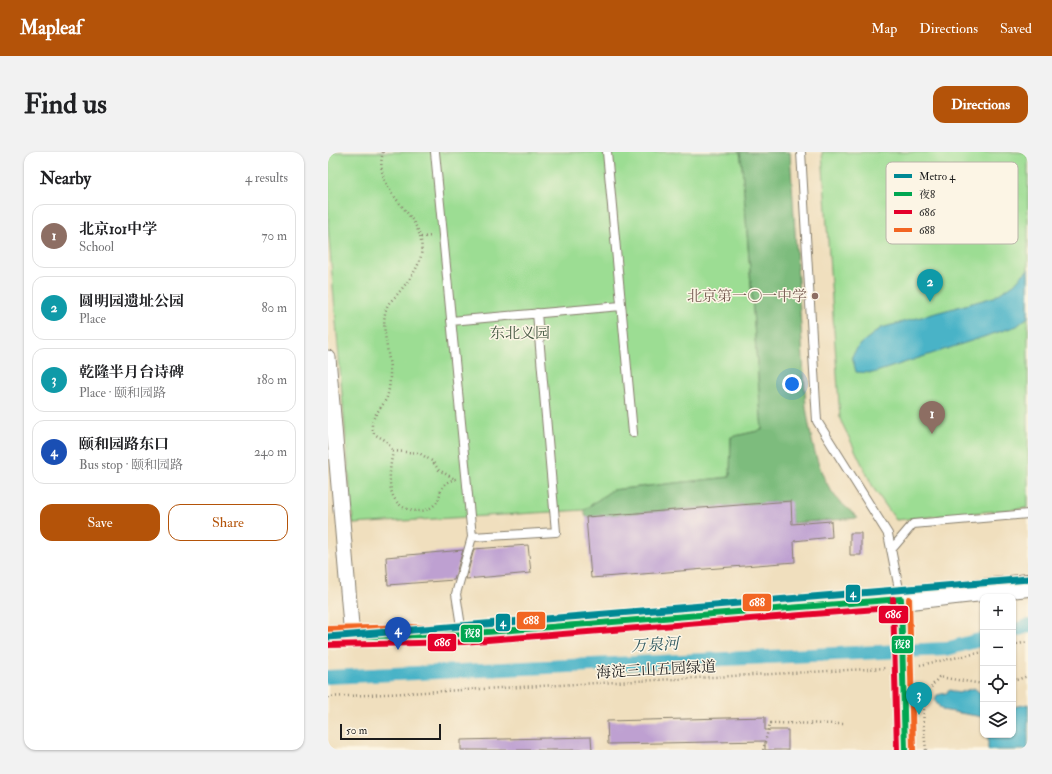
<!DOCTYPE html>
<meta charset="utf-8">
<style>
body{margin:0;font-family:"IM FELL Double Pica","Noto Serif SC",serif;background:#f2f2f2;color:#202124}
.controls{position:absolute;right:12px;bottom:12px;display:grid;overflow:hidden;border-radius:8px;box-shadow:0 1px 3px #0004}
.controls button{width:36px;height:36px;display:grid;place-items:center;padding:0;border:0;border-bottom:1px solid #e0e0e0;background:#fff;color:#202124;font:20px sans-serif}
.scale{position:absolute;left:12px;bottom:10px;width:101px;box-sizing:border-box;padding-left:4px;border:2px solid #1c1c1c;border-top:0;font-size:11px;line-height:14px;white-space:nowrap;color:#1c1c1c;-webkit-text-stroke:3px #fcf5e5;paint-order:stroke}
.you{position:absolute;left:464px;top:232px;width:14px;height:14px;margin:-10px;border:3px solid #fff;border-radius:50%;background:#1a73e8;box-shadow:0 0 0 6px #1a73e833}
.badge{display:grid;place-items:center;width:26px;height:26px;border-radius:50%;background:#b45309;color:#fff;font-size:13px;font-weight:700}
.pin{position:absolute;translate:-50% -33px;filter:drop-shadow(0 1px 2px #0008)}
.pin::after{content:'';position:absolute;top:21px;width:14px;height:12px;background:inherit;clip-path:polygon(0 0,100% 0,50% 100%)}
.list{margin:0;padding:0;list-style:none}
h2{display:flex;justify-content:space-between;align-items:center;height:52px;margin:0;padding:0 16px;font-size:17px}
h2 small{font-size:13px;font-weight:400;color:#757577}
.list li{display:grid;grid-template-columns:26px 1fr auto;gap:12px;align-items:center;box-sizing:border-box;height:64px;margin:0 8px 8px;padding:0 8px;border:1px solid #e0e0e0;border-radius:12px}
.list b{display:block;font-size:15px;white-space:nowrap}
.list p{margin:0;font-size:13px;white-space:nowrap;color:#757577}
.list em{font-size:13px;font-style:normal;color:#757577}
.actions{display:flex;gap:8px;padding:12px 16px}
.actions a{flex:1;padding:9px 0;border:1px solid #b45309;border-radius:12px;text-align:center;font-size:14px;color:#b45309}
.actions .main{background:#b45309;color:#fff}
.icon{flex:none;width:22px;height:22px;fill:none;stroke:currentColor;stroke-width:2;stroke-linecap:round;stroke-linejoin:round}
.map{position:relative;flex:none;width:700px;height:598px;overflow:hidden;border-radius:12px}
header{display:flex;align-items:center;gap:24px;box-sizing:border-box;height:56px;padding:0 20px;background:#b45309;color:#fff}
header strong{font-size:19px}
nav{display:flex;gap:22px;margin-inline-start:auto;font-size:14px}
.intro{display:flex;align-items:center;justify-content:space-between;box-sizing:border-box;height:96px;padding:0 24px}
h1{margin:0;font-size:28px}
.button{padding:10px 18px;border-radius:12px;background:#b45309;color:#fff;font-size:14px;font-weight:700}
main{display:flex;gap:24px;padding:0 24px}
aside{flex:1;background:#fff;border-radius:12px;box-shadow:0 1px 3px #0004}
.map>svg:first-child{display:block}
</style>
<header>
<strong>Mapleaf</strong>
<nav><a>Map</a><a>Directions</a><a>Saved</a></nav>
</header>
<div class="intro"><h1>Find us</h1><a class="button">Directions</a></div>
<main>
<aside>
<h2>Nearby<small>4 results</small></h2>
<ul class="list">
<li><span class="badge" style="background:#8d6e63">1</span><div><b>北京101中学</b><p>School</p></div><em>70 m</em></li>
<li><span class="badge" style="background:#0f9aa8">2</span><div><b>圆明园遗址公园</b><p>Place</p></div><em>80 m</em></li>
<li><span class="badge" style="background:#0f9aa8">3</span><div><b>乾隆半月台诗碑</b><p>Place · 颐和园路</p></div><em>180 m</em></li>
<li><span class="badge" style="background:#1a4fb4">4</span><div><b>颐和园路东口</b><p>Bus stop · 颐和园路</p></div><em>240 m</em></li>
</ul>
<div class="actions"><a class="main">Save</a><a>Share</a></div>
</aside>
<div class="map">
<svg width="700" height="598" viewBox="0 0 700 598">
<rect width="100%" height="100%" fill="#fcf5e5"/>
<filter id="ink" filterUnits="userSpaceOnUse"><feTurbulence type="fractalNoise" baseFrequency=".025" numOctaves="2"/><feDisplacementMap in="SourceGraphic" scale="8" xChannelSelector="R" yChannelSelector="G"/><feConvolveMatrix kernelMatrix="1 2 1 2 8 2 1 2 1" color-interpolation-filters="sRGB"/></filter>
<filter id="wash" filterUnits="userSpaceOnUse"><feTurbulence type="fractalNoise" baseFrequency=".012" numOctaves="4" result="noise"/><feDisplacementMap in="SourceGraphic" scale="16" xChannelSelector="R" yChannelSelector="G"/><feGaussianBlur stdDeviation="0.9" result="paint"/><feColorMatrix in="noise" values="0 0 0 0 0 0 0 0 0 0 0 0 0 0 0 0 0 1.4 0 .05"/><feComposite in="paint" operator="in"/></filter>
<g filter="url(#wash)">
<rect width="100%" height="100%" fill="#f0dfbe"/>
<path fill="#9cdd93" stroke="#5c7c58" d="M0,0H412L414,14L434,278L403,285L402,325L284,338L256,358L25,372L0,75Z
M494,0H700V356L568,368L546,337L512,267Z"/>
<path fill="#7dbc7d" stroke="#4c6c4c" d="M412,0H462L478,255C483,287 489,324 511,349C517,355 524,360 530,366L464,371L462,349L258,365L256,358L284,338L402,325L403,285L434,278L414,14Z"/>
<path fill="#49b3c7" stroke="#326872" d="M700,117V165L689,174L545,221L528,220L524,204L532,192L553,176L666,145L686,132Z
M646,536L655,543V565L614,558L607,549L609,543L618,541L622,538L630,541Z
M700,552V598H660V583H685V555Z"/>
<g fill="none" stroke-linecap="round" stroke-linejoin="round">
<path stroke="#49b3c7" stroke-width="14" d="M685,479L700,474
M0,525L618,497L655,487"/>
</g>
<g id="blocks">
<path fill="#bea0d1" d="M463,349L464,372L503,369L504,385L466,389L467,410L263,426L258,365Z
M522,381H533V403H522Z
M200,393L203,421L138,427L146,397Z
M135,398L126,428L60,433L58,405Z
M437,565V578H460V598H437V589L280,592L279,569Z
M263,585L264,598H133V588Z"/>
</g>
</g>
<g filter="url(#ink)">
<use href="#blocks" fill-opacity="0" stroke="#867e6d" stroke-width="1"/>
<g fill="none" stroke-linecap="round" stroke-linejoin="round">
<g stroke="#867e6d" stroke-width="10">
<path id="lane" d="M107,0L144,385L128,442L134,481
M279,0L305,281
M473,0L489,269L560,382L573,447
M123,169L293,154
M144,385L228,380L209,161
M563,398L585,372L700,362"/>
</g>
<g stroke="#867e6d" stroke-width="17">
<path id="street" d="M0,206L24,485"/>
</g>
<g stroke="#867e6d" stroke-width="24">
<path id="secondary" d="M573,447L577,598
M0,485L134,482L573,447L700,433"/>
</g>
<path stroke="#867e6d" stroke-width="2.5" stroke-dasharray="1 3" stroke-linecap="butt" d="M55,0C43,44 100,60 93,103C91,117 77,133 68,144C65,147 60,151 59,155C51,173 63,203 62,224C62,231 61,239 59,245C55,255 43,264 44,275C44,284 52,284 58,289C60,291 63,296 65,299C61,320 56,352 83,358C92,360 100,359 106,353C116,345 107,332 128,327
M93,85L105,84
M65,299L91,301L104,309L111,318L127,327
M685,493L700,490
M592,513L655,500
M685,529L700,524
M0,545L559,516
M435,598L442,571L518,572
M598,598C595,571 591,547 611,525L655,532"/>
<use href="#lane" stroke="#fff" stroke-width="8"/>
<use href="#street" stroke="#fff" stroke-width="15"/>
<use href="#secondary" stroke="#fff" stroke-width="22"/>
<g stroke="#fcf5e5" stroke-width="9">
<path id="bus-1" d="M573,447L577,598
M0,485L134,482L573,447"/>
</g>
<g stroke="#fcf5e5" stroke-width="9">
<path id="bus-2" d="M565,447L569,598
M0,493L135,490L574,455"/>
</g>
<g stroke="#fcf5e5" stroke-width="9">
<path id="bus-3" d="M581,447L585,598
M0,477L134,474L572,439"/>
</g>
<use href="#bus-1" stroke="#00a651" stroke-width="6"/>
<use href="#bus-2" stroke="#e4002b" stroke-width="6"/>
<use href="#bus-3" stroke="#f26522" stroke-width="6"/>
<g stroke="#fcf5e5" stroke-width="10">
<path id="metro-1" d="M0,485L700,427"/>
</g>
<use href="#metro-1" stroke="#008994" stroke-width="7"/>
</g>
</g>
<circle fill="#8d6e63" stroke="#fcf5e5" stroke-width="1.5" cx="487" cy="144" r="4"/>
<g text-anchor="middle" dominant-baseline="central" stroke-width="3" stroke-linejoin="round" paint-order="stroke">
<g font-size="15" fill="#785e54" stroke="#fcf5e5" text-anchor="end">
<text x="479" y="144">北京第一〇一中学</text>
</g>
<g font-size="15" fill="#425640" stroke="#fcf5e5">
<text x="192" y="181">东北义园</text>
</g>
<g font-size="15" fill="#1c1c1c" stroke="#fcf5e5">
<text transform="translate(328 518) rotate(-3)">海淀三山五园绿道</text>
</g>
<g font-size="16" font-style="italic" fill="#2e5860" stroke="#fcf5e5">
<text transform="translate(327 493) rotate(-3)">万泉河</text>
</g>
</g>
<rect x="558" y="10" width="132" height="82" rx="6" fill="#fcf5e5" stroke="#b9b4a9" stroke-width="1"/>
<rect x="566" y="22" width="18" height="4" fill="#008994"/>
<rect x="566" y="40" width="18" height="4" fill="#00a651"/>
<rect x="566" y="58" width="18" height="4" fill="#e4002b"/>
<rect x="566" y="76" width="18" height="4" fill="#f26522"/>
<g font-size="11" fill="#1c1c1c">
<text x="591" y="28">Metro 4</text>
<text x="591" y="46">夜8</text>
<text x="591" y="64">686</text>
<text x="591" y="82">688</text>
</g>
<g stroke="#fcf5e5" stroke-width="1.5">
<rect x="517" y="432" width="16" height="19" rx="4" fill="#008994"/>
<rect x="414" y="441" width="30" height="19" rx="4" fill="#f26522"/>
<rect x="550" y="453" width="31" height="19" rx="4" fill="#e4002b"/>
<rect x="188" y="459" width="30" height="19" rx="4" fill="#f26522"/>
<rect x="167" y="461" width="16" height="19" rx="4" fill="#008994"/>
<rect x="132" y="472" width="23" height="19" rx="4" fill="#00a651"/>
<rect x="99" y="481" width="30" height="19" rx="4" fill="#e4002b"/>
<rect x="563" y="483" width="23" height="19" rx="4" fill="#00a651"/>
</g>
<g font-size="11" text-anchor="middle" font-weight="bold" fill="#fff">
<text x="525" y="445">4</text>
<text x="429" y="454">688</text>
<text x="565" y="466">686</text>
<text x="203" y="472">688</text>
<text x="175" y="474">4</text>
<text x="144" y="485">夜8</text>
<text x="114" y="494">686</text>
<text x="574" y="496">夜8</text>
</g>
</svg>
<div class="controls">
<button>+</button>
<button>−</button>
<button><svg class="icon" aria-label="locate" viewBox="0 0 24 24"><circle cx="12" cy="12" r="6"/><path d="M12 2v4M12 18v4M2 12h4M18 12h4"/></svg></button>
<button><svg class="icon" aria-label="layers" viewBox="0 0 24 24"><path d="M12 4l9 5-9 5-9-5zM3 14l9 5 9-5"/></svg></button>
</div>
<div class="scale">50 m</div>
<div class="you"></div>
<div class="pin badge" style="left:604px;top:282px;background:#8d6e63">1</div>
<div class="pin badge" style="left:602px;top:150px;background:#0f9aa8">2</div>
<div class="pin badge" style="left:591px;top:563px;background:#0f9aa8">3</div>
<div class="pin badge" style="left:70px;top:498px;background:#1a4fb4">4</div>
</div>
</main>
